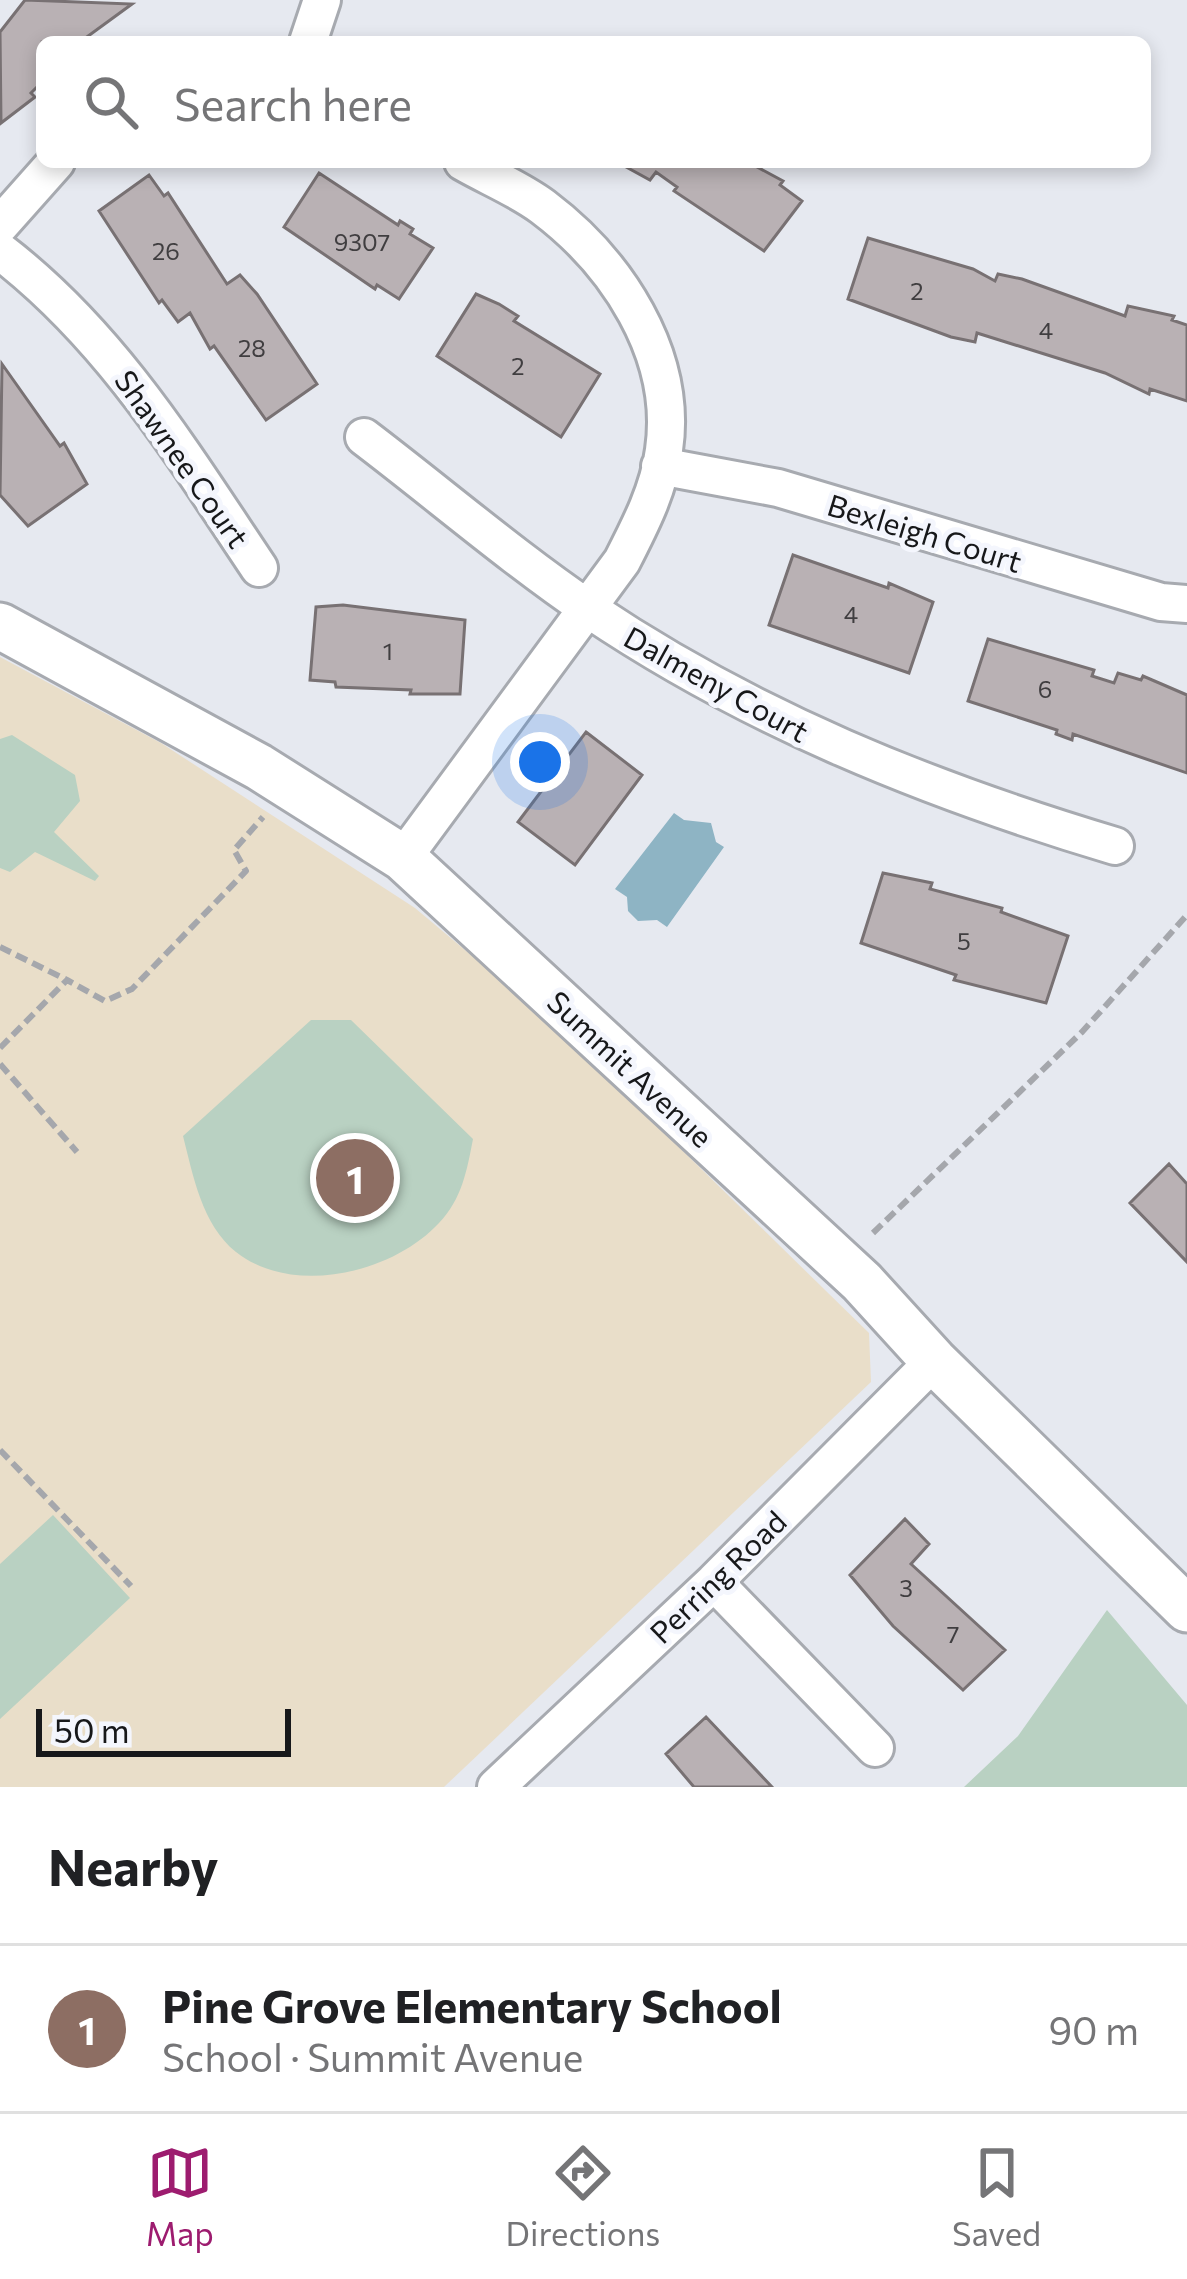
<!DOCTYPE html>
<meta charset="utf-8">
<style>
body{margin:0;font-family:Commissioner,sans-serif;background:#f6f6f6;color:#202124}
.scale{position:absolute;left:36px;bottom:30px;width:255px;box-sizing:border-box;padding-left:12px;border:6px solid #17181a;border-top:0;font-size:33px;line-height:42px;white-space:nowrap;color:#17181a;-webkit-text-stroke:9px #f4f6fd;paint-order:stroke}
.you{position:absolute;left:540px;top:762px;width:42px;height:42px;margin:-30px;border:9px solid #fff;border-radius:50%;background:#1a73e8;box-shadow:0 0 0 18px #1a73e833}
.badge{display:grid;place-items:center;width:78px;height:78px;border-radius:50%;background:#9d1c6f;color:#fff;font-size:39px;font-weight:700}
.pin{position:absolute;translate:-50% -50%;border:6px solid #fff;box-shadow:0 3px 12px #0006}
.list{margin:0;padding:0;list-style:none}
h2{display:flex;justify-content:space-between;align-items:center;height:156px;margin:0;padding:0 48px;font-size:51px}
h2 small{font-size:39px;font-weight:400;color:#757577}
.list li{display:grid;grid-template-columns:78px 1fr auto;gap:36px;align-items:center;box-sizing:border-box;height:168px;padding:0 48px;border-top:3px solid #e0e0e0}
.list b{display:block;font-size:45px;white-space:nowrap}
.list p{margin:0;font-size:39px;white-space:nowrap;color:#757577}
.list em{font-size:39px;font-style:normal;color:#757577}
.icon{flex:none;width:66px;height:66px;fill:none;stroke:currentColor;stroke-width:2;stroke-linecap:round;stroke-linejoin:round}
.map{position:relative;flex:none;width:1187px;height:1787px;overflow:hidden}
.search{position:absolute;background:#fff;box-shadow:0 6px 18px #0003;left:36px;right:36px;top:36px;height:132px;display:flex;align-items:center;gap:30px;box-sizing:border-box;padding:0 42px;border-radius:18px;color:#757577;font-size:45px}
.sheet{height:324px;background:#fff}
nav{display:flex;justify-content:space-around;align-items:center;box-sizing:border-box;height:168px;border-top:3px solid #e0e0e0;background:#fff;font-size:33px;color:#757577}
nav a{display:grid;justify-items:center;gap:6px}
nav .on{color:#9d1c6f}
.map>svg:first-child{display:block}
</style>
<div class="map">
<svg width="1187" height="1787" viewBox="0 0 1187 1787">
<rect width="100%" height="100%" fill="#e6e9f0"/>
<path fill="#e9dec9" d="M0,657L161,743L415,908L552,1023L869,1333L871,1382L444,1787H0Z"/>
<path fill="#b9d1c2" d="M12,735L75,775L80,801L54,832L99,876L95,881L35,852L10,872L0,868V739Z
M311,1020H351L473,1139C467,1170 462,1199 439,1223C393,1273 293,1297 236,1252C202,1225 193,1175 183,1136Z
M53,1515L130,1598L0,1719V1564Z
M1107,1610L1187,1705V1787H964L1018,1736Z"/>
<path fill="#8eb4c4" d="M674,813L684,820L711,823L716,842L724,847L667,927L657,920L638,921L628,911L627,897L615,889Z"/>
<path fill="#b9b1b4" stroke="#787173" stroke-width="3" d="M25,0L132,4L80,42H42V82L31,93L35,97L1,123L0,32Z
M617,162H748L783,181L780,185L802,201L764,251L674,191L677,187L656,172L650,180Z
M319,173L398,225L400,221L413,229L410,234L433,248L399,299L377,285L375,289L284,227Z
M149,175L164,196L168,193L227,284L240,275L257,294L317,384L266,420L214,346L210,349L190,313L178,322L162,300L159,303L99,211Z
M868,238L973,269L995,281L998,274L1022,279L1125,316L1128,306L1174,316L1172,320L1187,325V401L1150,389L1149,394L1105,373L977,333L975,342L951,337L848,299Z
M476,294L499,304L518,316L514,321L600,374L561,437L437,356Z
M2,364L60,446L64,443L87,484L28,526L0,495Z
M793,555L888,588L889,583L933,602L909,673L769,625Z
M343,605L465,620L460,694H410L411,690L336,687L335,682L310,680L316,607Z
M988,639L1094,670L1092,676L1114,683L1118,673L1141,680L1143,676L1187,695V773L1073,734L1072,740L1056,734L1057,730L968,701Z
M586,732L642,775L575,865L518,822Z
M883,873L932,883L930,889L1002,908L1001,912L1068,936L1046,1003L954,980L956,975L861,943Z
M1169,1164L1187,1184V1262L1130,1203Z
M905,1519L929,1544L911,1564L1005,1650L963,1690L893,1626L850,1575Z
M706,1717L772,1787H694L666,1754Z"/>
<g fill="none" stroke-linecap="round" stroke-linejoin="round">
<g stroke="#a7aab0" stroke-width="42">
<path id="minor" d="M308,42L322,0
M0,225L56,162
M0,251C111,336 182,453 259,568
M364,437C439,494 512,557 590,610C752,719 928,790 1115,846
M660,466L778,488L1161,602L1187,604
M403,858L622,561C640,526 659,489 664,450C678,354 616,262 543,207C519,189 489,177 463,162
M714,1582L875,1748
M496,1787L714,1582L934,1361"/>
</g>
<g stroke="#a7aab0" stroke-width="51">
<path id="tertiary" d="M0,626L259,767L403,858L862,1282L934,1361L1187,1609"/>
</g>
<path stroke="#a5a7ac" stroke-width="6" stroke-dasharray="12 6" stroke-linecap="butt" d="M0,947L67,980
M0,1048L67,980L105,1001L132,989L246,871L234,850L263,817
M0,1064L77,1152
M873,1233L1082,1032L1187,915
M0,1450L131,1586"/>
<use href="#minor" stroke="#fff" stroke-width="36"/>
<use href="#tertiary" stroke="#fff" stroke-width="45"/>
</g>
<g text-anchor="middle" dominant-baseline="central" stroke-width="10" stroke-linejoin="round" paint-order="stroke">
<g font-size="24" fill="#403e40">
<text x="362" y="241">9307</text>
<text x="166" y="250">26</text>
<text x="917" y="290">2</text>
<text x="1046" y="329">4</text>
<text x="252" y="347">28</text>
<text x="518" y="365">2</text>
<text x="851" y="613">4</text>
<text x="388" y="650">1</text>
<text x="1045" y="688">6</text>
<text x="964" y="940">5</text>
<text x="906" y="1587">3</text>
<text x="953" y="1633">7</text>
</g>
<g font-size="30" fill="#17181a" stroke="#f4f6fd">
<text transform="translate(183 458) rotate(55)">Shawnee Court</text>
<text transform="translate(925 532) rotate(17)">Bexleigh Court</text>
<text transform="translate(717 683) rotate(29)">Dalmeny Court</text>
<text transform="translate(631 1068) rotate(43)">Summit Avenue</text>
<text transform="translate(717 1576) rotate(-44)">Perring Road</text>
</g>
</g>
</svg>
<div class="scale">50 m</div>
<div class="you"></div>
<div class="pin badge" style="left:355px;top:1178px;background:#8d6e63">1</div>
<div class="search"><svg class="icon" aria-label="search" viewBox="0 0 24 24"><circle cx="10" cy="10" r="6"/><path d="M15 15l6 6"/></svg>Search here</div>
</div>
<section class="sheet">
<h2>Nearby<small></small></h2>
<ul class="list">
<li><span class="badge" style="background:#8d6e63">1</span><div><b>Pine Grove Elementary School</b><p>School · Summit Avenue</p></div><em>90 m</em></li>
</ul>
</section>
<nav>
<a class="on"><svg class="icon" aria-label="map" viewBox="0 0 24 24"><path d="M3 6l6-2 6 2 6-2v14l-6 2-6-2-6 2zM9 4v14M15 6v14"/></svg>Map</a>
<a><svg class="icon" aria-label="directions" viewBox="0 0 24 24"><path d="M12 3l9 9-9 9-9-9zM9 14v-3h6M13 9l2 2-2 2"/></svg>Directions</a>
<a><svg class="icon" aria-label="saved" viewBox="0 0 24 24"><path d="M7 4h10v16l-5-4-5 4z"/></svg>Saved</a>
</nav>
